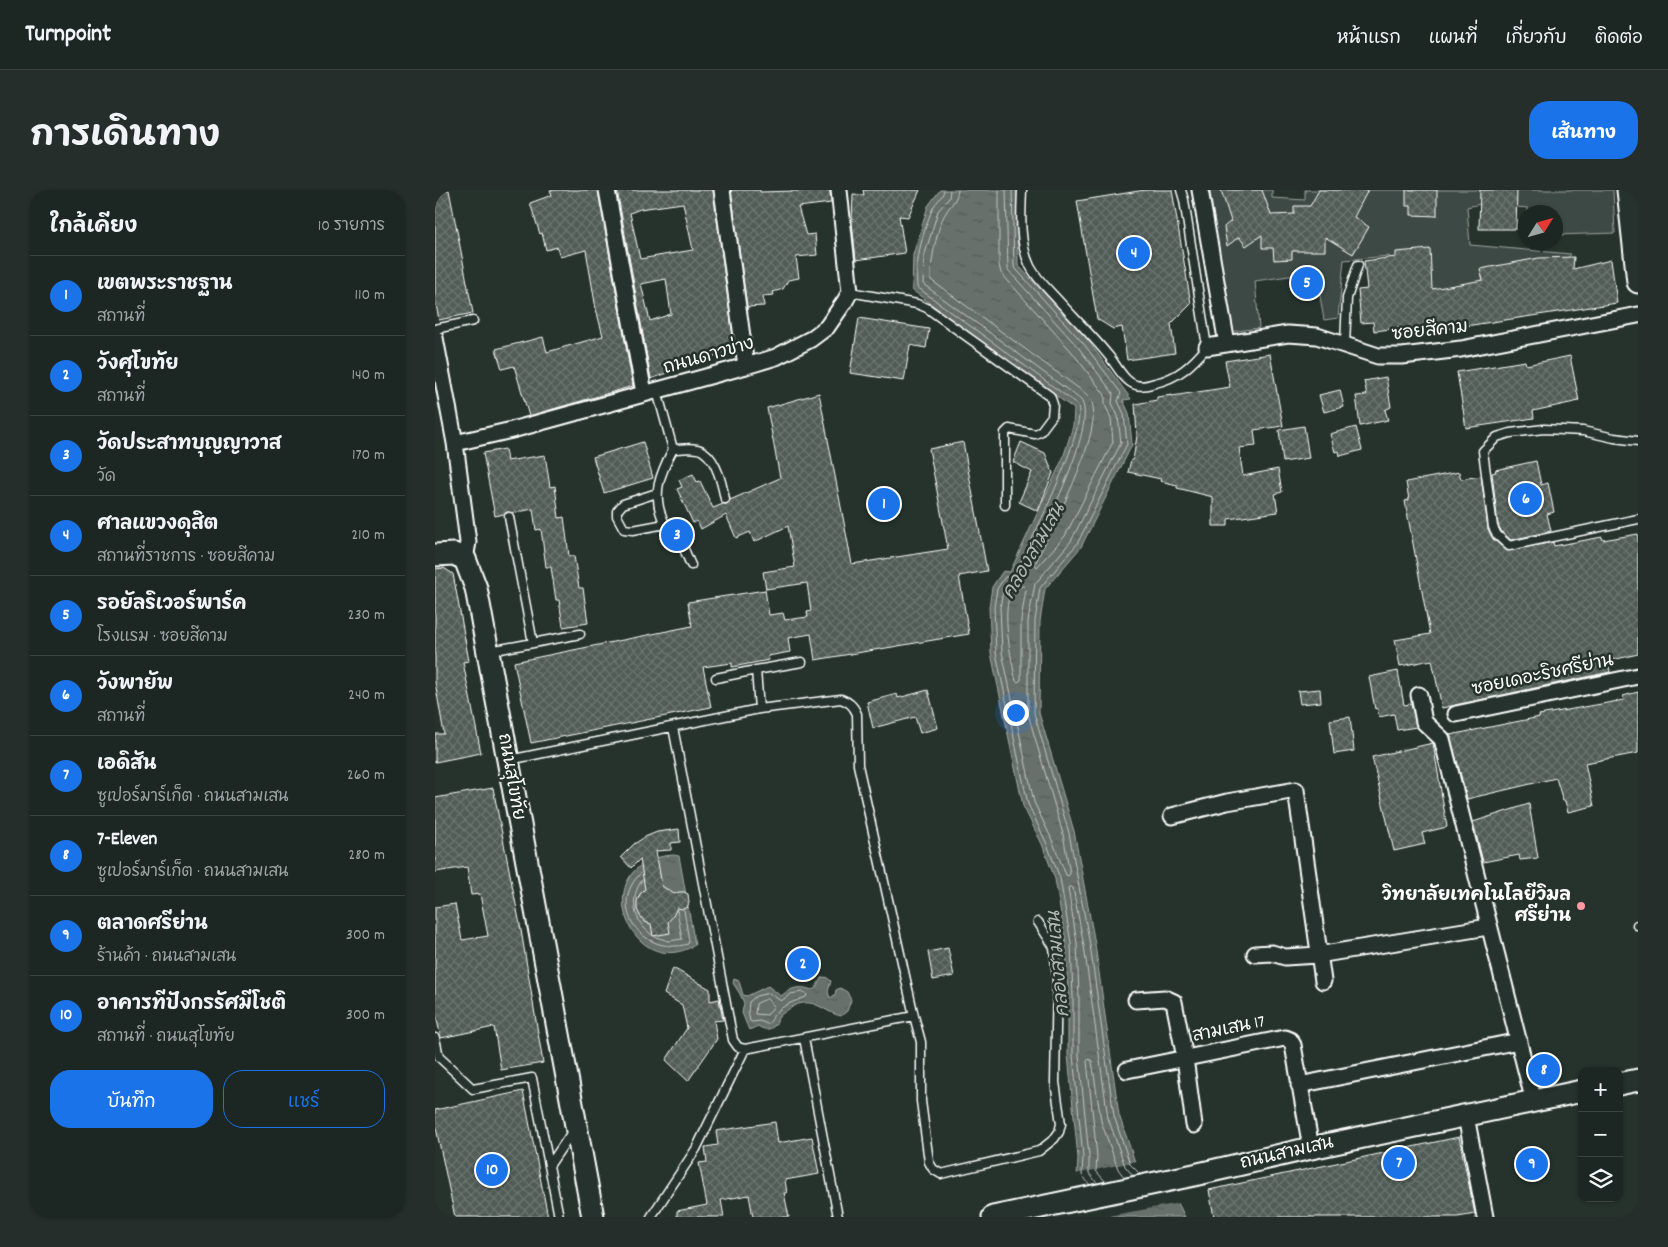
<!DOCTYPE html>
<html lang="th">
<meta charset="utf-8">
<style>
body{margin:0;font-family:Dekko,"Playpen Sans Thai",sans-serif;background:#252e2a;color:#f1f3f6}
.controls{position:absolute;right:15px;bottom:15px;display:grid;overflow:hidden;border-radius:10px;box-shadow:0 1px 4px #0004}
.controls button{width:45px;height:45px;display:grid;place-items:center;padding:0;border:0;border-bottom:1px solid #3a4340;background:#1c2622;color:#f1f3f6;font:25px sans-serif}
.compass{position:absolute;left:1083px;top:15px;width:45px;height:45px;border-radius:50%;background:#1c2622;box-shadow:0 1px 4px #0004;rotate:53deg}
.you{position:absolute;left:580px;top:522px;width:18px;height:18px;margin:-12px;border:4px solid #fff;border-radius:50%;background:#1a73e8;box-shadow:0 0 0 8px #1a73e833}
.badge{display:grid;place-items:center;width:32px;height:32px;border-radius:50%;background:#1a73e8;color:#fff;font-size:16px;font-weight:700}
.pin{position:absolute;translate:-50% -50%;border:2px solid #fff;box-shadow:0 1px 5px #0006}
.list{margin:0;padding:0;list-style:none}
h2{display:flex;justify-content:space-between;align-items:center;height:65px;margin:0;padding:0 20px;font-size:21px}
h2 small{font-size:16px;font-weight:400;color:#a0a5a5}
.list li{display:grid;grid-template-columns:32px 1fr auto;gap:15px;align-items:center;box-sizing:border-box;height:80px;padding:0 20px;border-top:1px solid #3a4340}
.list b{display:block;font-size:19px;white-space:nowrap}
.list p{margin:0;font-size:16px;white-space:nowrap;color:#a0a5a5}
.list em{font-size:16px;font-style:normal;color:#a0a5a5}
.actions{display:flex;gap:10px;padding:15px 20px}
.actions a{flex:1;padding:11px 0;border:1px solid #1a73e8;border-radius:20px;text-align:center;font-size:18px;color:#1a73e8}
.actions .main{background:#1a73e8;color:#fff}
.icon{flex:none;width:28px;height:28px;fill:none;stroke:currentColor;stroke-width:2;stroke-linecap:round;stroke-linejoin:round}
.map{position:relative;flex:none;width:1203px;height:1027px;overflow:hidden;border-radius:20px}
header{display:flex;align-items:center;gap:30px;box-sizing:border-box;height:70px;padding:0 25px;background:#1c2622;border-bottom:1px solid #3a4340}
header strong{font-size:24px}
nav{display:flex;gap:28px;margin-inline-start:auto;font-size:18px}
.intro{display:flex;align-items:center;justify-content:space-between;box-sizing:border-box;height:120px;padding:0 30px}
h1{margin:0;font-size:35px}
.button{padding:12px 22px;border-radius:20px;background:#1a73e8;color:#fff;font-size:18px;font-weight:700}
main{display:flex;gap:30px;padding:0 30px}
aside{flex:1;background:#1c2622;border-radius:20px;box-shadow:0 1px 4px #0004}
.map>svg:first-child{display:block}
</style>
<header>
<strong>Turnpoint</strong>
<nav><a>หน้าแรก</a><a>แผนที่</a><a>เกี่ยวกับ</a><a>ติดต่อ</a></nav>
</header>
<div class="intro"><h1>การเดินทาง</h1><a class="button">เส้นทาง</a></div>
<main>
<aside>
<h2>ใกล้เคียง<small>10 รายการ</small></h2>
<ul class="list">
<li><span class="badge">1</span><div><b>เขตพระราชฐาน</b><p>สถานที่</p></div><em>110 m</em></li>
<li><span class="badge">2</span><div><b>วังศุโขทัย</b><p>สถานที่</p></div><em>140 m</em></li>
<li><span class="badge">3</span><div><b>วัดประสาทบุญญาวาส</b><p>วัด</p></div><em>170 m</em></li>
<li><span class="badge">4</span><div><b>ศาลแขวงดุสิต</b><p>สถานที่ราชการ · ซอยสีคาม</p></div><em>210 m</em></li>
<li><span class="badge">5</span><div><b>รอยัลริเวอร์พาร์ค</b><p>โรงแรม · ซอยสีคาม</p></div><em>230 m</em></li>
<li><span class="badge">6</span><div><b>วังพายัพ</b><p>สถานที่</p></div><em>240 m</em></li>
<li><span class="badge">7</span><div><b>เอดิสัน</b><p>ซูเปอร์มาร์เก็ต · ถนนสามเสน</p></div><em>260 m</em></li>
<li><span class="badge">8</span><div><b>7-Eleven</b><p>ซูเปอร์มาร์เก็ต · ถนนสามเสน</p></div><em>280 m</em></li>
<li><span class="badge">9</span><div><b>ตลาดศรีย่าน</b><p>ร้านค้า · ถนนสามเสน</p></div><em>300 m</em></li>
<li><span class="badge">10</span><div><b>อาคารทีปังกรรัศมีโชติ</b><p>สถานที่ · ถนนสุโขทัย</p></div><em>300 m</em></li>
</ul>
<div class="actions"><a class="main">บันทึก</a><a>แชร์</a></div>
</aside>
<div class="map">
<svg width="1203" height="1027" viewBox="0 0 1203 1027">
<defs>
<pattern id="water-ripples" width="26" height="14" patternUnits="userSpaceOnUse" patternTransform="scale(1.25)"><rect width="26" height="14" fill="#67706c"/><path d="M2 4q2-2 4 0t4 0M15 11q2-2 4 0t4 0" fill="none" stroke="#575a59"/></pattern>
<pattern id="building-cross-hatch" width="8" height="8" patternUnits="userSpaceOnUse" patternTransform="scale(1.25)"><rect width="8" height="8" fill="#515c57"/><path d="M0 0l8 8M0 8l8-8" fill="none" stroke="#6b7470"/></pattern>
</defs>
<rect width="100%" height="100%" fill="#26332d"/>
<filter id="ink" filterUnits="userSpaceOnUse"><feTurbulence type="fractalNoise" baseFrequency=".02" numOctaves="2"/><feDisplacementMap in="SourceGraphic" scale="10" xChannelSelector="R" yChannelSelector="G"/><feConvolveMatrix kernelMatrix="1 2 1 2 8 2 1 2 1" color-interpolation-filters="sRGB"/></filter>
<g filter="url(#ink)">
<path fill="#3e4944" stroke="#9ea4a2" d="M775,0H837V8L870,10V0H1178L1180,43L1121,45L1120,22H1093V18L1045,14L1032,17L1035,55L1136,64L1122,81L959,120L954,66L909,70L903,128L889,130L881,82L820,91L824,138L794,142Z"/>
<path fill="url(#water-ripples)" stroke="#a4a9a7" d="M505,0H582L583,75L652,149L696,209L688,210L694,223L697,255L646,357L610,399L605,431L604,523L639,641L660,754L684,925L700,972L743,1013L750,1027H677L642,988L643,968L633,865V808L631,754L620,689L607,654L588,616L556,463L554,417L557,397L568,381L575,382L628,268L638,236L639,219L477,100L478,65L493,16Z
M238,665L244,666L260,755C194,794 149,671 238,665Z
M391,787L396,791L393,802L395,808L400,805L401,800L405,798L412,802L416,810L412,821L406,826C388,822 379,806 359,816C354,819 347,823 343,828C342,830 342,833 340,835C335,841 328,840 323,836L314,840L307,823L309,813L305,804L298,793L299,789L304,791L308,805L312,806L333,796L346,806C356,798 364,795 377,800L381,798L386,788Z"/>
<path fill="#26332d" d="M703,971L745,1013L673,1026L640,988V984Z"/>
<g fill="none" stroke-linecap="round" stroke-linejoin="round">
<path stroke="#c2c6c4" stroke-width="1" d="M509,0C508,8 500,12 497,20C487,44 480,72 482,97L642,214C656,235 592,358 580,384L576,387H570L562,399L559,417L561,463L593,614L611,652L625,688L636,753L638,808V865L648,967L647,985L655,995
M515,0L514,8L503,21L489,67L488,94L645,209C667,231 599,359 586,387L581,392L573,394L568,401L565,417L567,462L599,612L617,650L631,685L633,686L635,684L628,644L593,524V431L600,394L636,351L686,253L683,226L677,213L678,203L643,157L573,80L571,0
M523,0C522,11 515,15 510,24C502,38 495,74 496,90L650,203C654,207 657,211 658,216C664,252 616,339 600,374L602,377L630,346L678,252L676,228L670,215V205L637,162L566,83L564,75V0
M577,0L579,77L648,153L686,203L683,211L689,224L692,254L642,354L605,398L600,431L599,523L634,643L655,755L679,926L695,974L705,984
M588,396L591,399L586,430V490L583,492L581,491C576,469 566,422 576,402Z
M206,683C171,716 207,767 253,754L254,751L249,720
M207,690C194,708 198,732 217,745
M220,747L234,751L247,749L242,720
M369,802L372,804L371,807C360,811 347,815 339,825C336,829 337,832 332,834L325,831L317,832L315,831L313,822L314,812L321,806L334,803L346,811L356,804Z
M332,809L339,816L332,825L320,824L321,814Z
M670,991L661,981L662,966L652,871L654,869L657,871L666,931L683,979L689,987
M662,993L654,983V966L644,865V807L642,753L633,698L635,696L638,698L649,756L673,928L690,976L698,986"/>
</g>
<path fill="url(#building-cross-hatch)" stroke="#fff" fill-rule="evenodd" d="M0,0H14L38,123L4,130L0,109Z
M115,0H163L198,196L94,226L79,176L67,179L61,159L108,147L112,162L168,146L161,119L151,60L125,67L122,57L111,60L107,43L105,44L95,13L117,5Z
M182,0H278L300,161L285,170L282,165L216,189ZM248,13L258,60L205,69L195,23L205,19ZM231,89L236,124L215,131L206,94Z
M296,0H325V2L395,0L396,13L363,17L371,45L380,44L382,65L361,67L364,88L353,90L348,99L338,102L339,105L328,106L329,116L312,117Z
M428,0H485L473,27L464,26L470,63L421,70L417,32L418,4L429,5Z
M710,0H737L756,114L736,134L740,163L692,170L687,137L678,139L662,129L642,11Z
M786,0H827L836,25L859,24V16H875L884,0H933L919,27L934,37L918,64L890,47V61H857V69L839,70L838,58H827V45L811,56L804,47L792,56L789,37L796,31Z
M971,0H1002V26L976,25V16H971Z
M1045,0H1082L1081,39H1044Z
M995,59L997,99L1048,90L1045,79L1104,68L1139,67L1138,79L1176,70L1182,113L965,146L964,138L939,141L938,132L926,133L923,100L932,99L929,71L961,67V62Z
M424,128L494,139L491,158L475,155L469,191L415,183Z
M835,164L848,236L819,240L821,256L804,258L808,286L843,279L847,302L840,304L843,322L793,329V336H778V307L742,298V295L725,291L726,289L693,282L696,270H698L702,246L700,214L722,210V207L737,205V206L795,197L790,171Z
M1135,166L1144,211L1098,221L1099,228L1031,238L1022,182L1090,171L1091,175Z
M951,187L956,217L950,220L953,230L925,236L921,206L932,205L929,191Z
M905,200L909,217L889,222L884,205Z
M384,203L417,374L513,359L494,259L528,252L552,381L524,386L534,444L380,470L376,444L353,448L355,462L333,466L334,470L297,477V473L268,477L276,517L96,553L79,472L257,436L253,412L330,400L334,425L348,423L350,430L373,427L372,422L376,421L372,393L331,399L328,382L360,377L353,336L319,352L315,342L301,348L291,325L266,339L262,331L258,333L242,299L247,297L244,290L258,284L262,292L265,291L278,318L288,314H292L295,310L345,288L332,218Z
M869,236L874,268L848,272L844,240Z
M921,237L927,260L905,266L904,261L900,262L895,244Z
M208,252L218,288L169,303L158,267Z
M586,252L610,263L618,283L603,321L584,312L597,282L578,272Z
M70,259L72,271L110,265L115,297L120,296L124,328L129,327L134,366H139L144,398H148L153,433L128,437L124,410H121L116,377H111L106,339L101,340L98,319L77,323L72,322L69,324L60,326L48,263Z
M1101,271L1106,295L1113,293L1119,322L1112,324L1116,341L1076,350L1067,342L1063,335L1057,283L1061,282L1060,280Z
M1024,282L1026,289L1046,286L1053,339L1058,349L1072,361L1118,352L1119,356L1167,347L1168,350L1203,344V464L1173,471L1175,482L1007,518L997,470L965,476L960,450L995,444L970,311L974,310L971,292Z
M9,378L18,384L34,471L28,472L46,563L0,572V544H9L0,492V379Z
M963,481L969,515L976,514L982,537L962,540L959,524L944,527L942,518L940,519L934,487Z
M885,499L886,512L865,514L863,501Z
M493,500L503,538L485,543L480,527L438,538L432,512L462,504L463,508Z
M1203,502V563L1150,573L1159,616L1133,622L1130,611H1128L1121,588L1032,609L1015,545L1105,527L1104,525L1189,510L1188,506Z
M915,527L919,561L899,564L895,530Z
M998,553L1012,637L987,643L990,654L959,661L937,567Z
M58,598L86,740L108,873L66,880L59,837L6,848L0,821V717L20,714L27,750L53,746L45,704L36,705L32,677L0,682V608Z
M1094,614L1103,668L1085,670L1084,665L1048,672L1038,632Z
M244,639L245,652L236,653V660L221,661L227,696L239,704L244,702H249L253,704L254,713L252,717L248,719L242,718L238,726L233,732L235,743L218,746L216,734L210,732L205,726L202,719V711L205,704L210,699L205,669L196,678L186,667L199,654L210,647L222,642Z
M513,758L519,786L498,790L493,762Z
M238,778L275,799V811L284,809L288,830L279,831L282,849L253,891L231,870L252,838L247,815L229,804Z
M88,901L113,1027H20L0,933V920Z
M340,932L343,953L377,947L384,984L350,990L352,1003H349L354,1027H318L314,1005L286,1010L289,1027H242V1021L272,1015L264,973L272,972L270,957L283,955L281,941Z
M1024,947L1040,1024L1023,1027H779L774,1000Z"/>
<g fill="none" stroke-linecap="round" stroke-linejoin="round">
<g stroke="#fff" stroke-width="11">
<path id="lane" d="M587,0C586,24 584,53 595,76C601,88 612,98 621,108C638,127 657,145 673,165C681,174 689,192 701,195C707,197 714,195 720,193C743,188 757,175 772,157L749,10L746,0
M415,102L482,114L492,118L615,206L618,214L617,226L605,242L600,244L574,239L570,243V315
M0,139L38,131
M910,155L912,108L923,75
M222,201L238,259
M1203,251L1179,248L1148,241L1109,239L1075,243L1062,247L1048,261L1058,337L1062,345L1074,356L1203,329
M222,303L188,314L182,321V326L189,339L198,340L230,334
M256,375C252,367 249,357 244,350C240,344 233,339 229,332C216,304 225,284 238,259C247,259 262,256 269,262C282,271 287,294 290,309
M98,453L145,444
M55,461L98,453L74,327
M281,488L321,480
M324,519L406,509C414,512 418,515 422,524L423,575L479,826
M238,537L298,850L303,857L310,859L479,826L486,852V911L494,972L498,979L506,984L604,961L619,949L624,942L626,934L620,892L622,787L619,757L603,732
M74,570L324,519L321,480L367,472
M1202,735H1203
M0,848L4,867L38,899L97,888L124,1027
M369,848L403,1027
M114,976L137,942
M216,1027L261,959L310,859"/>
</g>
<g stroke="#fff" stroke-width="19">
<path id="street" d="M172,0L209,203
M287,0L311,176
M765,0L792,154
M0,148L20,253L33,352L30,369
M772,157L853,144L882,146L943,166H967L1026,159L1203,125
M20,253L77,240L311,176L341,167L376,149L392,137L410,111L415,102L404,0
M984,505L989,532L1007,549L1099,912
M1021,524L1203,486
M737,626L792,612L861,600L888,791
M820,764L837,763L850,767L883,765L1053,737
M701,810L730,808L739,812L750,868L759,935
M692,880L850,848L855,850L858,855L876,958
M864,895L1084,851
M1031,926L1050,1027"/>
</g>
<g stroke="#fff" stroke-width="25">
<path id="secondary" d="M1193,0L1203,92
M0,365L19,364L30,369L41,398L158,1027
M1184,894L1203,890
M558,1027L759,985L876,958L1147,901"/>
</g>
<use href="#lane" stroke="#26332d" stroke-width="8"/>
<use href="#street" stroke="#26332d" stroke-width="15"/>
<use href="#secondary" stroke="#26332d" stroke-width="21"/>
</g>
</g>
<circle fill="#ff9aa2" stroke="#26332d" stroke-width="2" cx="1146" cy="716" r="5"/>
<g text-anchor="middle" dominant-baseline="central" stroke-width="5" stroke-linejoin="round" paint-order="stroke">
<g font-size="18" fill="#fff" stroke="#26332d">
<text transform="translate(995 142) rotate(-6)">ซอยสีคาม</text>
<text transform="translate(274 167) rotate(-16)">ถนนดาวข่าง</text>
<text transform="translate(1108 486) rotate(-12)">ซอยเดอะริชศรีย่าน</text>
<text transform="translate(75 587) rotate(80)">ถนนสุโขทัย</text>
<text transform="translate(794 840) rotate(-12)">สามเสน 17</text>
<text transform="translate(852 964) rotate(-13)">ถนนสามเสน</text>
</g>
<g font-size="18" font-weight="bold" fill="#fff" stroke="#26332d" text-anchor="end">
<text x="1136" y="706">วิทยาลัยเทคโนโลยีวิมล<tspan x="1136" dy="21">ศรีย่าน</tspan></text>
</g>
<g font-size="19" font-style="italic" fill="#b3b8b6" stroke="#26332d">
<text transform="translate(600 362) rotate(-60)">คลองสามเสน</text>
<text transform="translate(625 774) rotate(-95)">คลองสามเสน</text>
</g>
</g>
</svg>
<div class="controls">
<button>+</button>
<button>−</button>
<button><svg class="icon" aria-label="layers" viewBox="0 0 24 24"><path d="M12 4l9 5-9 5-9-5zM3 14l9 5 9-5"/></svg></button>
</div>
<svg class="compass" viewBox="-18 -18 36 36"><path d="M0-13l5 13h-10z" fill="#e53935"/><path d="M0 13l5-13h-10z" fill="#a0a5a5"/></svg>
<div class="you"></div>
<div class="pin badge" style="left:449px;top:314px">1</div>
<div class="pin badge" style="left:368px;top:774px">2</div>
<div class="pin badge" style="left:242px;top:345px">3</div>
<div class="pin badge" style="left:699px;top:63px">4</div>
<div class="pin badge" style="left:872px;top:93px">5</div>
<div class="pin badge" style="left:1091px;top:309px">6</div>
<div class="pin badge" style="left:964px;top:973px">7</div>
<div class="pin badge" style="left:1109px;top:880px">8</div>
<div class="pin badge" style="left:1097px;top:974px">9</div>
<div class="pin badge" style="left:57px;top:980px">10</div>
</div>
</main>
